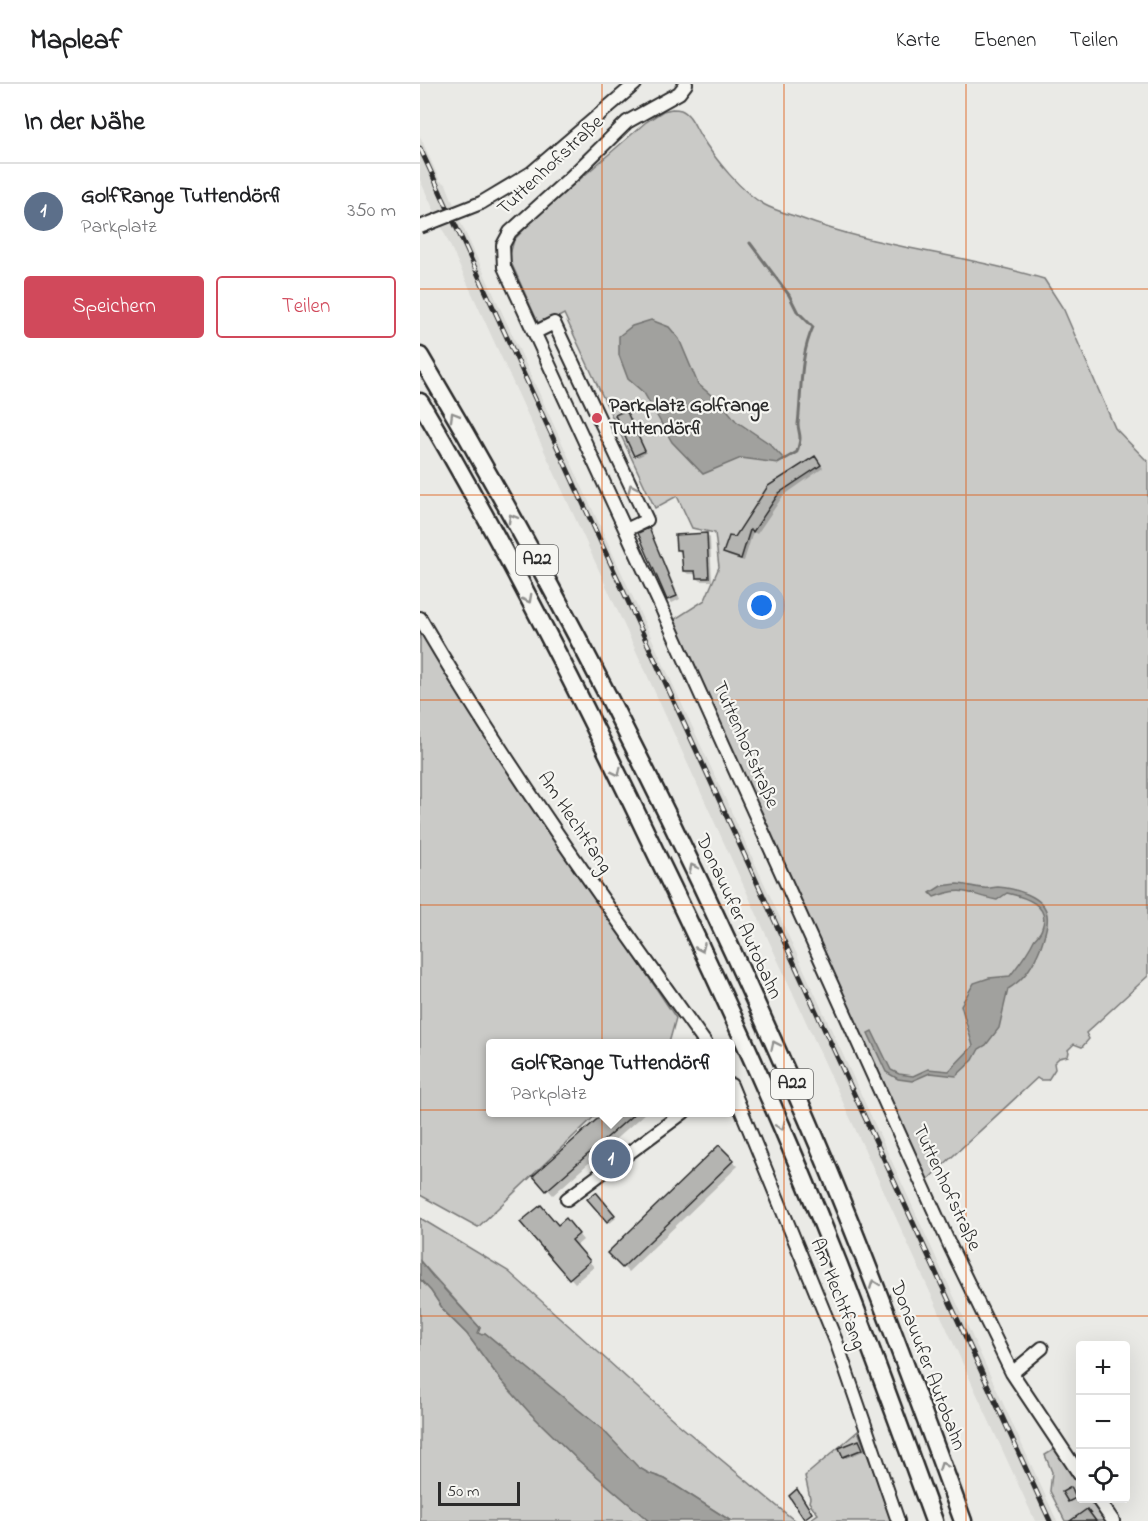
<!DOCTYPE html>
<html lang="de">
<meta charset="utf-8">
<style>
body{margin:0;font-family:"Indie Flower",sans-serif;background:#f2f2f2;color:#202124}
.controls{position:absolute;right:18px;bottom:18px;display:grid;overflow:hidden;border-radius:6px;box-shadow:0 6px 24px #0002}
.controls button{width:54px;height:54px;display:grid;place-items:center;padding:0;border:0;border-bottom:2px solid #e0e0e0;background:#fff;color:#202124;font:30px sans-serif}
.scale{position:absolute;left:18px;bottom:15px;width:82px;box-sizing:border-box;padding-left:6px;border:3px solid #2b2b2b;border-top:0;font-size:16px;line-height:21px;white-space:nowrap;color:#2b2b2b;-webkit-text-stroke:4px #f6f6f2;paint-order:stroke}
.you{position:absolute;left:342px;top:522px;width:21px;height:21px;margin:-15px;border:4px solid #fff;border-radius:50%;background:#1a73e8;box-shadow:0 0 0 9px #1a73e833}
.badge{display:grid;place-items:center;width:39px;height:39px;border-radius:50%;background:#d1495b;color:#fff;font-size:20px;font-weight:700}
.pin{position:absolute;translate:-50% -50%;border:3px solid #fff;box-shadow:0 2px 6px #0006}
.popup{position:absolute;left:66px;top:955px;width:249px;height:78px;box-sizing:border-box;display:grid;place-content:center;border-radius:6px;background:#fff;filter:drop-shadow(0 2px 4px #0005);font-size:20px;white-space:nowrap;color:#757577}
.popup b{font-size:22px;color:#202124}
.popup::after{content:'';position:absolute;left:50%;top:100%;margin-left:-12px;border:12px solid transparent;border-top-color:#fff}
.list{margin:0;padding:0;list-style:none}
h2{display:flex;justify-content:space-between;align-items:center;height:78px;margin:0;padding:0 24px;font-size:26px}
h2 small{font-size:20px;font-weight:400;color:#757577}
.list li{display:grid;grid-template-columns:39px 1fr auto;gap:18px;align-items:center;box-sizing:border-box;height:96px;padding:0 24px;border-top:2px solid #e0e0e0}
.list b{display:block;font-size:22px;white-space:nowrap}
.list p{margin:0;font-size:20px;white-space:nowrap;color:#757577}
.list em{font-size:20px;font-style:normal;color:#757577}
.actions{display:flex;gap:12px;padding:18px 24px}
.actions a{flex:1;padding:14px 0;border:2px solid #d1495b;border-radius:6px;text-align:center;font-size:21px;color:#d1495b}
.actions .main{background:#d1495b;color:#fff}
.icon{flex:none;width:33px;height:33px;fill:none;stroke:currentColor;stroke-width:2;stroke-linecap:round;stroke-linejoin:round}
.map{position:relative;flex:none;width:728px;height:1437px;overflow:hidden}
header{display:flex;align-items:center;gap:36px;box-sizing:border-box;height:84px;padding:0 30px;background:#fff;border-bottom:2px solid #e0e0e0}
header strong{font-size:28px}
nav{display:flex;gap:33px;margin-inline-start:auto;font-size:21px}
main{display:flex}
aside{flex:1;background:#fff}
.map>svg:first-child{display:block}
</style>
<header>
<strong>Mapleaf</strong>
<nav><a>Karte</a><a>Ebenen</a><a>Teilen</a></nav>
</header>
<main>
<aside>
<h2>In der Nähe<small></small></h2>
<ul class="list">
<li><span class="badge" style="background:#5c6f8a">1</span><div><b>GolfRange Tuttendörfl</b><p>Parkplatz</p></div><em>350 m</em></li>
</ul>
<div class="actions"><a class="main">Speichern</a><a>Teilen</a></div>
</aside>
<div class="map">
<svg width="728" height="1437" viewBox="0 0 728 1437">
<rect width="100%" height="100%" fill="#eaeae6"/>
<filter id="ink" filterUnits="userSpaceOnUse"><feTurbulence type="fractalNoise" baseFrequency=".0167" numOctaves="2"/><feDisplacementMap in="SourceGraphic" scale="12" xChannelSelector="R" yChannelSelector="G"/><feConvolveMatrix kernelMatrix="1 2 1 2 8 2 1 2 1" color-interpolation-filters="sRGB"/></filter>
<g filter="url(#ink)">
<path fill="#dadad6" d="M0,52L20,97L26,100L41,139L637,1437H615L0,96Z"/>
<path fill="#cacac7" stroke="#7a7a79" stroke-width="1.5" d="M252,25C255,25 258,25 261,26C271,30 275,43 280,51C295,75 321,108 345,121C356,127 369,130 380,134C458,164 544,170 624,195L644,226L695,344L728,378V892L666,949L669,955L662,963L654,960L648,966L649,968L648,972L639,974L634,979L635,985L628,996H620L617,994L506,1097L252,537L285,516L299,483L295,449L272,444L257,412L235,424L144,230L120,243L89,174L94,156L113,136L226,38L243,27Z
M0,544L94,692L256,934L249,959L71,960V1028L178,1029L58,1143L0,1111Z
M0,1134L88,1187L257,1339L375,1437H311L245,1395L228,1389L217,1383L183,1346L65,1249L62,1252L58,1249L60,1244L0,1177Z
M0,1195L11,1207L25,1228L47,1250L80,1295L110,1329L157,1375L229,1437H0Z
M438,1347L473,1437H388L398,1430L389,1418L390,1414L385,1392Z
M635,1365L660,1402V1414L669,1415L685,1437H645L630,1407L632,1388L625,1371Z"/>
<path fill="#a1a19e" stroke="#727270" stroke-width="1.5" d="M231,236L249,243L259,255L278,300L304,322L316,337L350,360L364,375L358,379L321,374L283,390L252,358L224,309L208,295L199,271V252L212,242Z
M537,800C546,800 555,804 564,804C568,805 573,803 578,803C593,804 625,812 627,831C629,841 624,852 621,862C614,880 605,895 588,905L579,944L566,961L559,965L553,976L536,992L510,989L492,997L478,995L466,988L448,949L452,947L471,986L479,990L493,992L508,985L529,987L553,962L541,921L554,899L569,894L590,892C599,880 608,869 614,856C617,852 621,849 622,844C631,821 605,813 587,809L577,816C548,811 546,801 514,813L510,809L521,802Z
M0,1177L13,1193L60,1244L58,1249L62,1251L65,1249L183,1346L218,1383L228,1389L245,1395L311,1437H229L157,1375L110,1329L80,1295L47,1250L25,1228L11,1207L0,1195Z"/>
<path fill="#0003" d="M208,330L226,369L218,373L216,371Z
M398,377L403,384L363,412L337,450L333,448L324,477L308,472L305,469L349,403Z
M228,446L232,450L260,515L252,519L248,515Z
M287,450L290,454L292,497H281L277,494V490H268L264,487L261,469L258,466Z
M186,1028H226L133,1111L115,1092Z
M299,1063L318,1082L208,1188L189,1169Z
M176,1110L196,1134L190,1139L169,1115Z
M102,1139L138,1143L151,1141L163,1156L156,1162L174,1183L155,1199Z
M439,1358L444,1367L426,1374L424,1372Z"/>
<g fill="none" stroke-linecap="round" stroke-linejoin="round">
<path stroke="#727270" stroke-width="3" d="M330,159L369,211L377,227L393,243C379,274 382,307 378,340C378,345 380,349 380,354C380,358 378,364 377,368L358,379"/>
</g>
<path fill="#b4b4b1" stroke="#2b2b2b" stroke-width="1.5" d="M206,326L225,367L214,372L195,331Z
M395,372L401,381L359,409L333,448L330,446L321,475L303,469L309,452L315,453L348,402Z
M229,444L257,512L247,516L218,449Z
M287,449L289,494H276L275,487H263L261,466H256L255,451Z
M184,1029H215L126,1107L113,1092Z
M299,1061L314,1076L202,1184L187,1169Z
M176,1108L195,1131L187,1138L167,1115Z
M121,1121L138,1141L146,1134L159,1150L152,1156L170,1177L149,1195L100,1138Z
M439,1356L443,1365L423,1373L419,1364Z
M651,1403L656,1414L648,1418L642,1408Z
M377,1405L392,1429L384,1435L369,1412Z
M667,1425L676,1437H650Z"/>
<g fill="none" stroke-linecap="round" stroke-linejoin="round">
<g stroke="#2b2b2b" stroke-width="16">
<path id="minor" d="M266,0L259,9L207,38L151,93L90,148L83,161L84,183L238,516L531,1164L592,1289L660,1391
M61,119L111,89L215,0
M116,248L134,239L227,436L206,446
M0,534C86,682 186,821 286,960
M311,1001L416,1257L478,1437
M147,1115L264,1028
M592,1289L622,1264
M677,1414L693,1437"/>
</g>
<g stroke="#2b2b2b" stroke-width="21">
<path id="highway" d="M0,272C138,504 260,745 368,991C433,1137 488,1287 543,1437
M0,318C84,460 159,608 230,757C298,896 362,1037 419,1181C452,1266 483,1352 514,1437"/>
</g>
<use href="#minor" stroke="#f6f6f2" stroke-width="12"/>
<use href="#highway" stroke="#f6f6f2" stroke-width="16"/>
<g stroke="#2b2b2b" stroke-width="5">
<path id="rail" d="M0,64L630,1437"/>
</g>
<use href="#rail" stroke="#f6f6f2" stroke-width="3" stroke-dasharray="9" stroke-linecap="butt"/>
<g stroke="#2b2b2b" stroke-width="16" stroke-linecap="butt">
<path id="minor-bridge" d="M0,143L61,119"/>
</g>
<use href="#minor-bridge" stroke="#f6f6f2" stroke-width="12"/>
</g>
<defs><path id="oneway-chevron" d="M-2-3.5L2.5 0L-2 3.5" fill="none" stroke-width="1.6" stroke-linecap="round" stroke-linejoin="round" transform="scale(1.5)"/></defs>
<g stroke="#90908e">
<use href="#oneway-chevron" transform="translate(34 332) rotate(-120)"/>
<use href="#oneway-chevron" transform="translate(212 404) rotate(-115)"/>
<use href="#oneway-chevron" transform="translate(92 434) rotate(-120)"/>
<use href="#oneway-chevron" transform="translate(108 515) rotate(62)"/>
<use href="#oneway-chevron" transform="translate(197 688) rotate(64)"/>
<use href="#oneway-chevron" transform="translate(273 784) rotate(-116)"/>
<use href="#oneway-chevron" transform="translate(281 864) rotate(66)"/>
<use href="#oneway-chevron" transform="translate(355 961) rotate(-115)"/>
<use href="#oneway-chevron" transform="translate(361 1042) rotate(67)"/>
<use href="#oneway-chevron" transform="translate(454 1200) rotate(-111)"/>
<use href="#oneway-chevron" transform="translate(523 1382) rotate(-110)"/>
</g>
</g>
<path fill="none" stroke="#df570e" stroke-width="1.5" stroke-opacity="0.55" d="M182,0V1437M364,0V1437M546,0V1437M0,205H728M0,411H728M0,616H728M0,821H728M0,1026H728M0,1232H728"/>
<circle fill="#d1495b" stroke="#f6f6f2" stroke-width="2" cx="177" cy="334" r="6"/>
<g text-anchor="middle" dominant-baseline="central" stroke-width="4.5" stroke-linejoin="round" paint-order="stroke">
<g fill="#f6f6f2" stroke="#686867" stroke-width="1.5">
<rect x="96" y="461" width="42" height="30" rx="4.5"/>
<rect x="351" y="985" width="42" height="30" rx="4.5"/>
</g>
<g font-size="18" font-weight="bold" fill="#2b2b2b">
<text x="117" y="476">A22</text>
<text x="372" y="1000">A22</text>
</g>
<g font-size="20" fill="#2b2b2b" stroke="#f6f6f2">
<text transform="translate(131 82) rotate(-43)">Tuttenhofstraße</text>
<text transform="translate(325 661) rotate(66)">Tuttenhofstraße</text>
<text transform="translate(154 739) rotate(56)">Am Hechtfang</text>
<text transform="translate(318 833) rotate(65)">Donauufer Autobahn</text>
<text transform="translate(526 1104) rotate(65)">Tuttenhofstraße</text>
<text transform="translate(417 1210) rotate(68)">Am Hechtfang</text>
<text transform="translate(507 1282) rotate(69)">Donauufer Autobahn</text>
</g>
<g font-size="20" font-weight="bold" fill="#2b2b2b" stroke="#f6f6f2" text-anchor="start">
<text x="189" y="322">Parkplatz Golfrange<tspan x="189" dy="23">Tuttendörfl</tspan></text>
</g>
</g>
</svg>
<div class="controls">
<button>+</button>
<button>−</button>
<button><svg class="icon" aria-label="locate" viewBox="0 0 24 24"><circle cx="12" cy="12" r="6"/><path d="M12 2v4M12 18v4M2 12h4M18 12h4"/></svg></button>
</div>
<div class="scale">50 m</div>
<div class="you"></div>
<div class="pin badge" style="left:191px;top:1075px;background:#5c6f8a">1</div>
<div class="popup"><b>GolfRange Tuttendörfl</b>Parkplatz</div>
</div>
</main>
